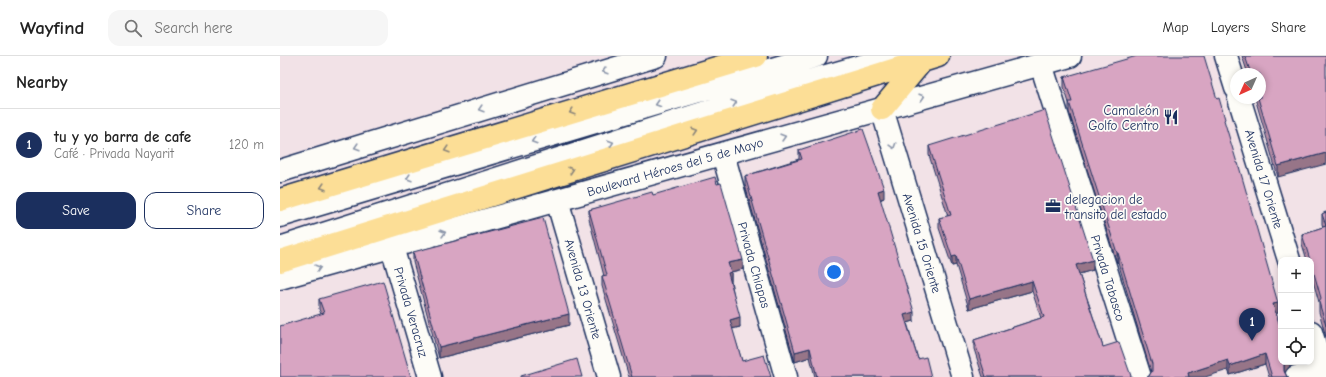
<!DOCTYPE html>
<meta charset="utf-8">
<style>
body{margin:0;font-family:"Comic Neue",sans-serif;background:#f6f6f6;color:#222}
.controls{position:absolute;right:12px;bottom:12px;display:grid;overflow:hidden;border-radius:8px;box-shadow:0 2px 6px #0003}
.controls button{width:36px;height:36px;display:grid;place-items:center;padding:0;border:0;border-bottom:1px solid #e0e0e0;background:#fff;color:#222;font:20px sans-serif}
.compass{position:absolute;left:950px;top:12px;width:36px;height:36px;border-radius:50%;background:#fff;box-shadow:0 2px 6px #0003;rotate:225deg}
.you{position:absolute;left:554px;top:216px;width:14px;height:14px;margin:-10px;border:3px solid #fff;border-radius:50%;background:#1a73e8;box-shadow:0 0 0 6px #1a73e833}
.badge{display:grid;place-items:center;width:26px;height:26px;border-radius:50%;background:#1b2f5e;color:#fff;font-size:13px;font-weight:700}
.pin{position:absolute;translate:-50% -33px;filter:drop-shadow(0 1px 2px #0008)}
.pin::after{content:'';position:absolute;top:21px;width:14px;height:12px;background:inherit;clip-path:polygon(0 0,100% 0,50% 100%)}
.list{margin:0;padding:0;list-style:none}
h2{display:flex;justify-content:space-between;align-items:center;height:52px;margin:0;padding:0 16px;font-size:17px}
h2 small{font-size:13px;font-weight:400;color:#767676}
.list li{display:grid;grid-template-columns:26px 1fr auto;gap:12px;align-items:center;box-sizing:border-box;height:72px;padding:0 16px;border-top:1px solid #e0e0e0}
.list b{display:block;font-size:15px;white-space:nowrap}
.list p{margin:0;font-size:13px;white-space:nowrap;color:#767676}
.list em{font-size:13px;font-style:normal;color:#767676}
.actions{display:flex;gap:8px;padding:12px 16px}
.actions a{flex:1;padding:9px 0;border:1px solid #1b2f5e;border-radius:12px;text-align:center;font-size:14px;color:#1b2f5e}
.actions .main{background:#1b2f5e;color:#fff}
.icon{flex:none;width:22px;height:22px;fill:none;stroke:currentColor;stroke-width:2;stroke-linecap:round;stroke-linejoin:round}
.map{position:relative;flex:none;width:1046px;height:321px;overflow:hidden}
header{display:flex;align-items:center;gap:24px;box-sizing:border-box;height:56px;padding:0 20px;background:#fff;border-bottom:1px solid #e0e0e0}
header strong{font-size:19px}
nav{display:flex;gap:22px;margin-inline-start:auto;font-size:14px}
.search{width:280px;height:36px;background:#f6f6f6;display:flex;align-items:center;gap:10px;box-sizing:border-box;padding:0 14px;border-radius:12px;color:#767676;font-size:15px}
main{display:flex}
aside{flex:1;background:#fff}
.map>svg:first-child{display:block}
</style>
<header>
<strong>Wayfind</strong>
<div class="search"><svg class="icon" aria-label="search" viewBox="0 0 24 24"><circle cx="10" cy="10" r="6"/><path d="M15 15l6 6"/></svg>Search here</div>
<nav><a>Map</a><a>Layers</a><a>Share</a></nav>
</header>
<main>
<aside>
<h2>Nearby<small></small></h2>
<ul class="list">
<li><span class="badge">1</span><div><b>tu y yo barra de cafe</b><p>Café · Privada Nayarit</p></div><em>120 m</em></li>
</ul>
<div class="actions"><a class="main">Save</a><a>Share</a></div>
</aside>
<div class="map">
<svg width="1046" height="321" viewBox="0 0 1046 321">
<rect width="100%" height="100%" fill="#f2e2e7"/>
<filter id="ink" filterUnits="userSpaceOnUse"><feTurbulence type="fractalNoise" baseFrequency=".025" numOctaves="2"/><feDisplacementMap in="SourceGraphic" scale="8" xChannelSelector="R" yChannelSelector="G"/><feConvolveMatrix kernelMatrix="1 2 1 2 8 2 1 2 1" color-interpolation-filters="sRGB"/></filter>
<g filter="url(#ink)">
<g fill="none" stroke-linecap="round" stroke-linejoin="round">
<g stroke="#1b2f5e" stroke-width="25">
<path id="minor" d="M946,0L956,32
M761,8L860,321
M959,42L1009,204
M602,53L683,321
M443,98L506,321
M0,115L376,0
M277,144L329,321
M0,160L536,0
M112,191L150,321
M0,192L470,42L616,0
M0,222L790,0
M1031,276L1045,321
M1016,321L1046,313"/>
</g>
<g stroke="#1b2f5e" stroke-width="25">
<path id="major" d="M602,53L642,5
M0,144L476,0
M0,205L658,0"/>
</g>
<use href="#minor" stroke="#fdfcf7" stroke-width="22"/>
<use href="#major" stroke="#fcde96" stroke-width="22"/>
</g>
<path fill="#ba8ea7" stroke="#1b2f5e" d="M962,0H1046L998,121L975,42H980V18H968Z
M784,21L945,70L998,257H996L1010,306V310L1005,316L1007,321H1009H989L985,308L950,319L948,314L869,320L871,316L838,206L837,207L789,56V47L784,31Z
M649,90L813,214L799,218L823,291L852,321H703L694,293V284L761,262L752,235L689,253L676,209L672,210L659,172V162L668,160L649,99Z
M519,94L604,142L600,144L634,265L627,267L638,303L651,321H535L530,301L515,306L465,129V120L519,103Z
M373,139L463,213L451,216V225L460,271L452,273L462,305L491,321H349L322,230V220H324L309,163V154Z
M1046,156V281L1039,256V246L1031,218V204H1027L1022,188V178L1043,171L1042,168V158Z
M133,196L289,269L159,302L133,206Z
M39,243L131,321L41,258L39,253Z"/>
<path fill="#977488" stroke="#1b2f5e" d="M1046,97V108L998,121V110Z
M604,133V142L598,144V135Z
M837,197H838V206L837,207Z
M676,200V209L672,210V201Z
M463,204V213L451,216V225L448,226V207Z
M813,204V214L796,219V209Z
M752,225V235L689,253V243Z
M998,247V257L993,258V248Z
M634,256V265L624,268V259Z
M289,258V269L159,302V291Z
M460,261V271L450,273V264Z
M530,292V301L515,306V296Z
M985,298V308L950,319V310Z
M948,304V314L925,321H908V317Z
M1006,306H1010V310L1004,317V308Z"/>
<path fill="#d8a5c2" stroke="#1b2f5e" d="M857,0H924L937,43L939,42L945,63L944,64L957,107H958L998,247L993,248L1001,273V306H1006L1004,308V315L1007,321H1009H992L985,298L950,310L948,304L908,317L909,321H867L869,320L872,315V308L838,197H837L789,46H792L784,21Z
M965,0H1046V97L998,110L978,42H980V18H971Z
M765,54L813,204L796,209L823,291L839,286L851,320L852,321H706L694,284L764,261L752,225L689,243L676,200L672,201L659,162L671,159L649,90Z
M583,73L604,133L598,135L634,256L624,259L638,303L646,301L651,321H537L530,292L515,296L465,120L522,103L519,94Z
M435,121L437,128L441,127L463,204L448,207L451,216L448,217L460,261L450,264L462,305L484,299L491,321H352L322,220L327,219L309,154L372,136L373,139Z
M1046,156V270L1039,246L1041,242L1031,207V204H1030L1022,178L1046,170L1042,158Z
M263,162L289,258L159,291L133,196Z
M103,225L131,321H0V270L44,257L39,243Z
M297,303L302,321H241V320Z"/>
<defs><path id="oneway-chevron" d="M-2-3.5L2.5 0L-2 3.5" fill="none" stroke-width="1.6" stroke-linecap="round" stroke-linejoin="round"/></defs>
<g stroke="#8c96aa">
<use href="#oneway-chevron" transform="translate(325 15) rotate(163)"/>
<use href="#oneway-chevron" transform="translate(642 41) rotate(-16)"/>
<use href="#oneway-chevron" transform="translate(454 47) rotate(-18)"/>
<use href="#oneway-chevron" transform="translate(378 48) rotate(163)"/>
<use href="#oneway-chevron" transform="translate(201 53) rotate(163)"/>
<use href="#oneway-chevron" transform="translate(503 81) rotate(-16)"/>
<use href="#oneway-chevron" transform="translate(254 85) rotate(163)"/>
<use href="#oneway-chevron" transform="translate(331 87) rotate(-18)"/>
<use href="#oneway-chevron" transform="translate(613 90) rotate(73)"/>
<use href="#oneway-chevron" transform="translate(77 91) rotate(163)"/>
<use href="#oneway-chevron" transform="translate(129 122) rotate(163)"/>
<use href="#oneway-chevron" transform="translate(163 177) rotate(-16)"/>
<use href="#oneway-chevron" transform="translate(38 212) rotate(-16)"/>
</g>
<g stroke="#8c867a">
<use href="#oneway-chevron" transform="translate(292 56) rotate(163)"/>
<use href="#oneway-chevron" transform="translate(415 75) rotate(-17)"/>
<use href="#oneway-chevron" transform="translate(167 94) rotate(163)"/>
<use href="#oneway-chevron" transform="translate(291 114) rotate(-17)"/>
<use href="#oneway-chevron" transform="translate(43 131) rotate(163)"/>
</g>
</g>
<defs>
<g id="restaurant-bare" transform="scale(1.2)"><path d="M-5-6h1v4h1v-4h1v4h1v-4h1v5L-1.5 .5V6h-2V.5L-5-1ZM5-6V6H3V1.5H1.5Q1.5-4 5-6Z" fill="#1b2f5e" stroke="#fdfcf7" stroke-width="2.5" paint-order="stroke"/></g>
<g id="office-bare" transform="scale(1.2)"><path d="M-6-3h4V-5.5h4V-3h4V5H-6ZM-1-4.5V-3h2v-1.5ZM-6 0V1H6V0Z" fill="#1b2f5e" stroke="#fdfcf7" stroke-width="2.5" paint-order="stroke"/></g>
</defs>
<g fill-rule="evenodd">
<use href="#restaurant-bare" x="891" y="61"/>
<use href="#office-bare" x="773" y="150"/>
</g>
<g text-anchor="middle" dominant-baseline="central" stroke-width="3.5" stroke-linejoin="round" paint-order="stroke">
<g font-size="13" fill="#1b2f5e" stroke="#fdfcf7" text-anchor="end">
<text x="879" y="54">Camaleón<tspan x="879" dy="15">Golfo Centro</tspan></text>
<text x="785" y="143" text-anchor="start">delegacion de<tspan x="785" dy="15">transito del estado</tspan></text>
</g>
<g font-size="13" fill="#1b2f5e" stroke="#fdfcf7">
<text transform="translate(395 111) rotate(-16)">Boulevard Héroes del 5 de Mayo</text>
<text transform="translate(984 123) rotate(73)">Avenida 17 Oriente</text>
<text transform="translate(642 187) rotate(73)">Avenida 15 Oriente</text>
<text transform="translate(474 209) rotate(74)">Privada Chiapas</text>
<text transform="translate(828 222) rotate(73)">Privada Tabasco</text>
<text transform="translate(303 233) rotate(74)">Avenida 13 Oriente</text>
<text transform="translate(131 256) rotate(74)">Privada Veracruz</text>
</g>
</g>
</svg>
<div class="controls">
<button>+</button>
<button>−</button>
<button><svg class="icon" aria-label="locate" viewBox="0 0 24 24"><circle cx="12" cy="12" r="6"/><path d="M12 2v4M12 18v4M2 12h4M18 12h4"/></svg></button>
</div>
<svg class="compass" viewBox="-18 -18 36 36"><path d="M0-13l5 13h-10z" fill="#e53935"/><path d="M0 13l5-13h-10z" fill="#767676"/></svg>
<div class="you"></div>
<div class="pin badge" style="left:972px;top:285px">1</div>
</div>
</main>
